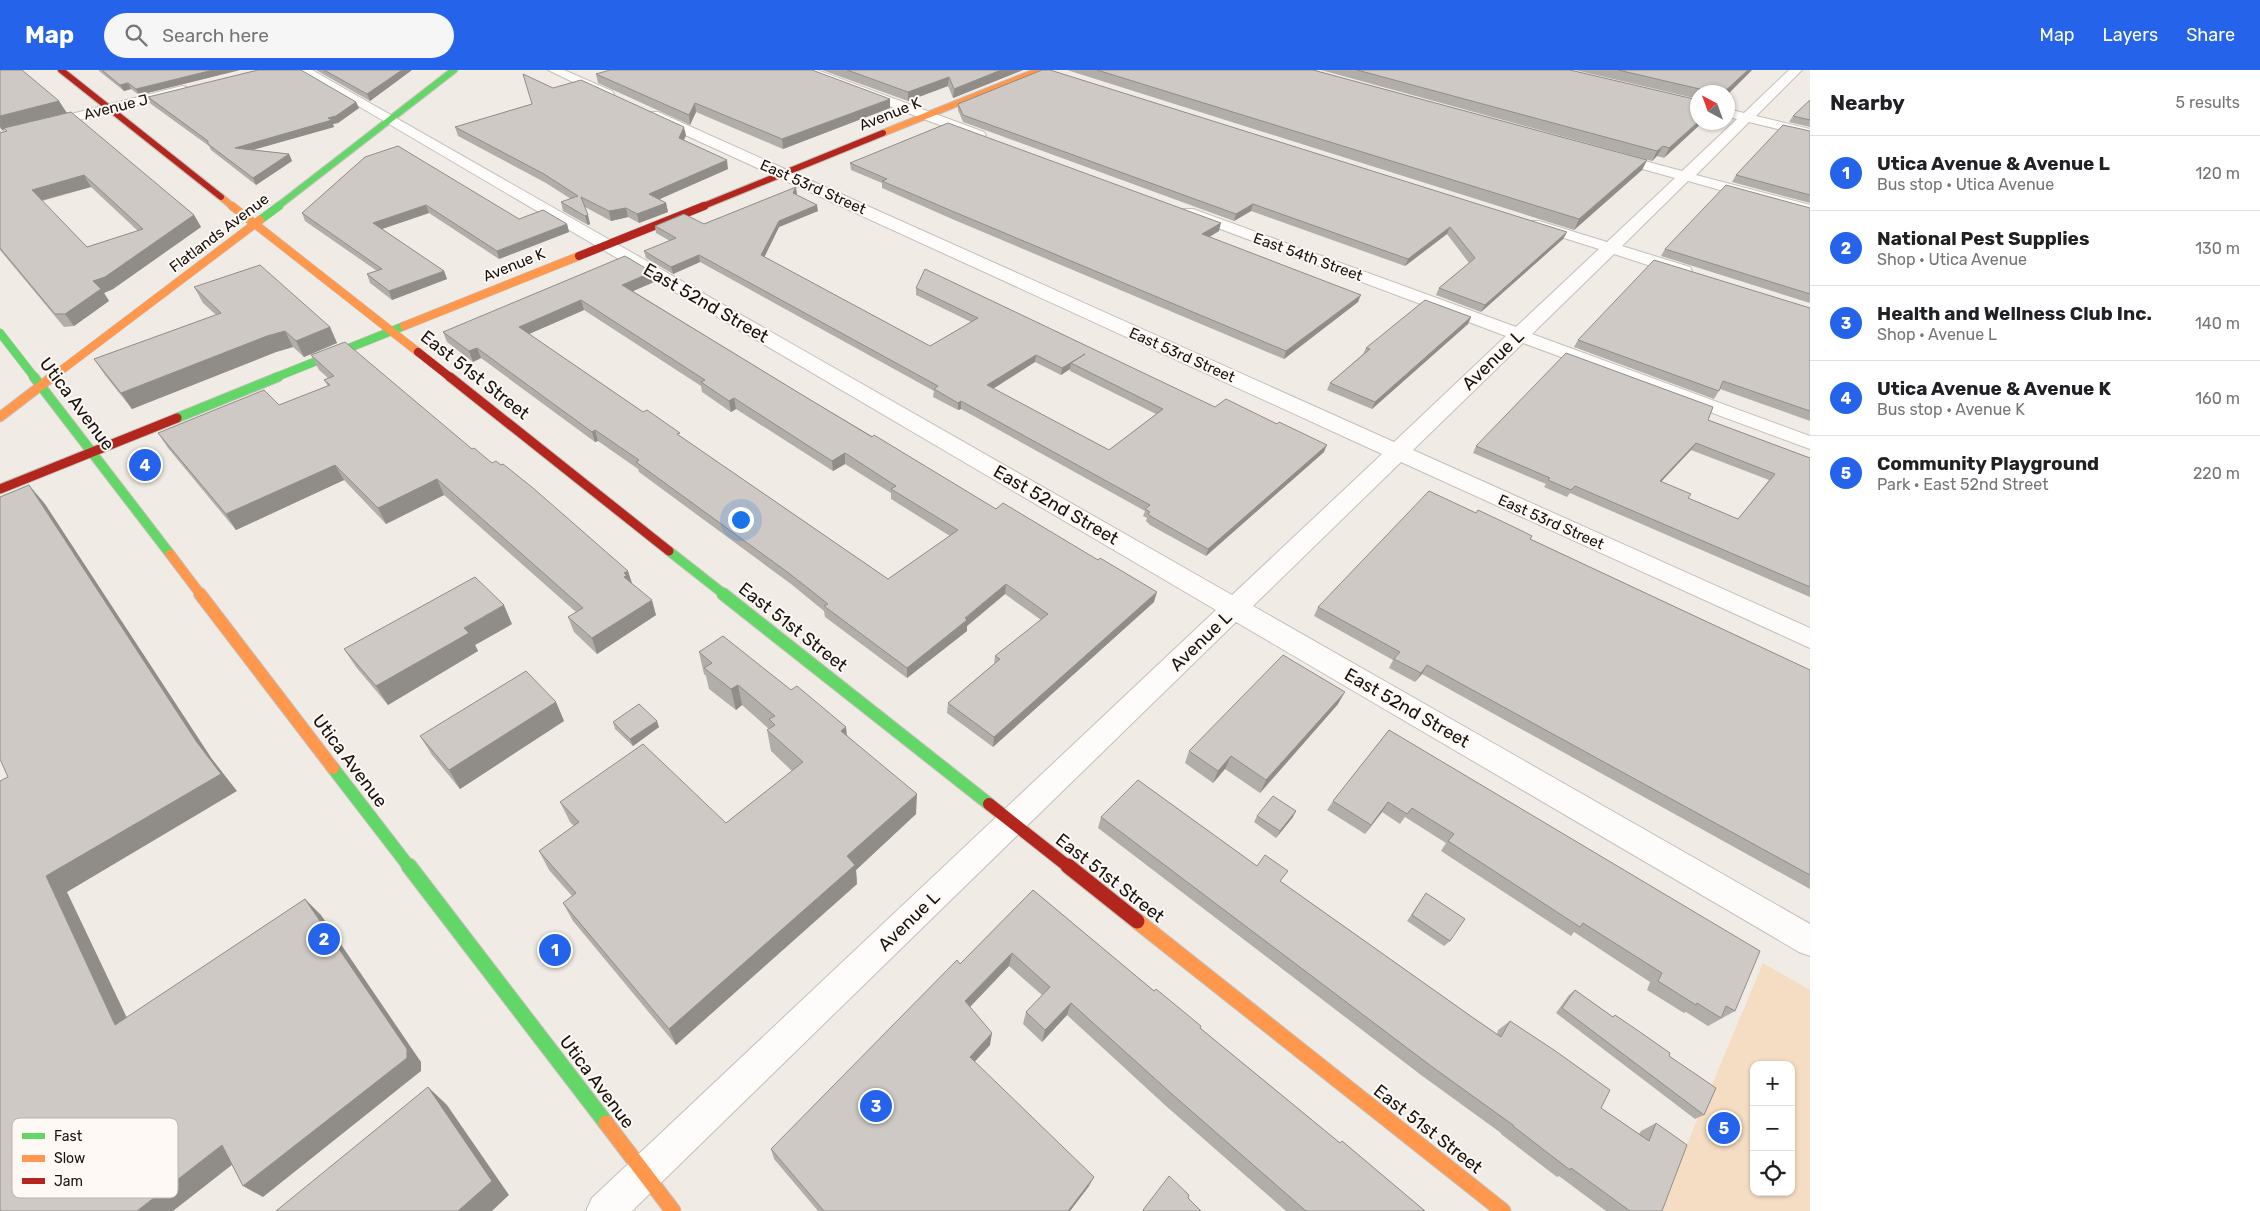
<!DOCTYPE html>
<meta charset="utf-8">
<style>
body{margin:0;font-family:Rubik,sans-serif;background:#f6f6f6;color:#202124}
.controls{position:absolute;right:15px;bottom:15px;display:grid;overflow:hidden;border-radius:10px;box-shadow:0 1px 4px #0004}
.controls button{width:45px;height:45px;display:grid;place-items:center;padding:0;border:0;border-bottom:1px solid #e0e0e0;background:#fff;color:#202124;font:25px sans-serif}
.compass{position:absolute;left:1690px;top:15px;width:45px;height:45px;border-radius:50%;background:#fff;box-shadow:0 1px 4px #0004;rotate:319deg}
.you{position:absolute;left:740px;top:449px;width:18px;height:18px;margin:-12px;border:4px solid #fff;border-radius:50%;background:#1a73e8;box-shadow:0 0 0 8px #1a73e833}
.badge{display:grid;place-items:center;width:32px;height:32px;border-radius:50%;background:#2563eb;color:#fff;font-size:16px;font-weight:700}
.pin{position:absolute;translate:-50% -50%;border:2px solid #fff;box-shadow:0 1px 5px #0006}
.list{margin:0;padding:0;list-style:none}
h2{display:flex;justify-content:space-between;align-items:center;height:65px;margin:0;padding:0 20px;font-size:21px}
h2 small{font-size:16px;font-weight:400;color:#757577}
.list li{display:grid;grid-template-columns:32px 1fr auto;gap:15px;align-items:center;box-sizing:border-box;height:75px;padding:0 20px;border-top:1px solid #e0e0e0}
.list b{display:block;font-size:19px;white-space:nowrap}
.list p{margin:0;font-size:16px;white-space:nowrap;color:#757577}
.list em{font-size:16px;font-style:normal;color:#757577}
.icon{flex:none;width:28px;height:28px;fill:none;stroke:currentColor;stroke-width:2;stroke-linecap:round;stroke-linejoin:round}
.map{position:relative;flex:none;width:1810px;height:1141px;overflow:hidden}
header{display:flex;align-items:center;gap:30px;box-sizing:border-box;height:70px;padding:0 25px;background:#2563eb;color:#fff}
header strong{font-size:24px}
nav{display:flex;gap:28px;margin-inline-start:auto;font-size:18px}
.search{width:350px;height:45px;background:#f6f6f6;display:flex;align-items:center;gap:12px;box-sizing:border-box;padding:0 18px;border-radius:28px;color:#757577;font-size:19px}
main{display:flex}
aside{flex:1;background:#fff}
.map>svg:first-child{display:block}
</style>
<header>
<strong>Map</strong>
<div class="search"><svg class="icon" aria-label="search" viewBox="0 0 24 24"><circle cx="10" cy="10" r="6"/><path d="M15 15l6 6"/></svg>Search here</div>
<nav><a>Map</a><a>Layers</a><a>Share</a></nav>
</header>
<main>
<div class="map">
<svg width="1810" height="1141" viewBox="0 0 1810 1141">
<rect width="100%" height="100%" fill="#f1ebe5"/>
<path fill="#f5ddc4" fill-rule="evenodd" d="M1763,893L1810,920V1141H1659ZM1754,995H1791V1122H1754Z"/>
<g fill="none" stroke-linecap="round" stroke-linejoin="round">
<g stroke="#c4bfba" stroke-width="2">
<path id="street" d="M297,0H312L1232,525L1382,384L648,48L647,45L648,42H658L1394,372L1506,266L1183,145L1180,142L1183,139H1193L1516,257L1599,179L1529,157L1526,154L1529,151H1539L1607,172L1675,108L1606,89L1604,86L1606,83L1611,82L1682,101L1737,49L1728,47V39L1744,43L1789,0H1802L1756,46L1810,59V67L1749,52L1696,105L1810,135V145L1688,111L1622,176L1690,197L1692,201L1690,205H1678L1614,184L1532,264L1810,366V379L1523,273L1413,380L1810,558V578L1401,392L1253,536L1810,854V886L1799,882L1236,552L632,1141H586L592,1128L1216,540Z
M548,0H564L612,21L614,24L612,27H604Z
M800,0H817L984,62L986,65L979,69L974,68L802,3Z
M182,16L186,17L188,20L186,23L0,70V62Z"/>
</g>
<g stroke="#c4bfba" stroke-width="8">
<path id="fast-far4" d="M277,137L454,0"/>
</g>
<g stroke="#c4bfba" stroke-width="9">
<path id="fast-far3" d="M260,150L279,136
M0,263L35,308
M274,308L404,256"/>
</g>
<g stroke="#c4bfba" stroke-width="11">
<path id="fast-far2" d="M34,307L170,484
M177,348L278,307
M669,481L725,525"/>
</g>
<g stroke="#c4bfba" stroke-width="14">
<path id="fast-far1" d="M723,524L989,734
M333,698L410,798"/>
</g>
<g stroke="#c4bfba" stroke-width="17">
<path id="fast" d="M409,796L606,1053"/>
</g>
<g stroke="#c4bfba" stroke-width="8">
<path id="slow-far4" d="M883,63L1040,0
M221,127L233,137"/>
</g>
<g stroke="#c4bfba" stroke-width="9">
<path id="slow-far3" d="M232,136L418,282
M404,256L579,186
M51,308L260,150"/>
</g>
<g stroke="#c4bfba" stroke-width="11">
<path id="slow-far2" d="M0,347L52,307
M170,484L201,525"/>
</g>
<g stroke="#c4bfba" stroke-width="14">
<path id="slow-far1" d="M200,524L333,698"/>
</g>
<g stroke="#c4bfba" stroke-width="17">
<path id="slow" d="M1137,851L1503,1141
M606,1053L673,1141"/>
</g>
<g stroke="#c4bfba" stroke-width="8">
<path id="jam-far4" d="M61,0L221,127
M701,137L883,63"/>
</g>
<g stroke="#c4bfba" stroke-width="9">
<path id="jam-far3" d="M579,186L704,136
M418,282L451,308"/>
</g>
<g stroke="#c4bfba" stroke-width="11">
<path id="jam-far2" d="M450,307L669,481
M0,419L177,348"/>
</g>
<g stroke="#c4bfba" stroke-width="14">
<path id="jam-far1" d="M989,734L1070,798"/>
</g>
<g stroke="#c4bfba" stroke-width="17">
<path id="jam" d="M1068,796L1137,851"/>
</g>
<use href="#street" fill="#fdfcfb" fill-rule="evenodd"/>
<use href="#fast-far4" stroke="#63d668" stroke-width="6"/>
<use href="#fast-far3" stroke="#63d668" stroke-width="8"/>
<use href="#fast-far2" stroke="#63d668" stroke-width="9"/>
<use href="#fast-far1" stroke="#63d668" stroke-width="12"/>
<use href="#fast" stroke="#63d668" stroke-width="15"/>
<use href="#slow-far4" stroke="#ff974d" stroke-width="6"/>
<use href="#slow-far3" stroke="#ff974d" stroke-width="8"/>
<use href="#slow-far2" stroke="#ff974d" stroke-width="9"/>
<use href="#slow-far1" stroke="#ff974d" stroke-width="12"/>
<use href="#slow" stroke="#ff974d" stroke-width="15"/>
<use href="#jam-far4" stroke="#b3261e" stroke-width="6"/>
<use href="#jam-far3" stroke="#b3261e" stroke-width="8"/>
<use href="#jam-far2" stroke="#b3261e" stroke-width="9"/>
<use href="#jam-far1" stroke="#b3261e" stroke-width="12"/>
<use href="#jam" stroke="#b3261e" stroke-width="15"/>
</g>
<path fill="#b1ada9" fill-rule="evenodd" d="M0,0L59,31L66,43L194,145L201,157L113,219L104,223L109,231L74,256L64,257L0,180V63L6,61L5,59L2,60L0,58ZM91,117L138,161L87,177L42,131Z
M98,0H240L139,25L131,19L124,21Z
M316,0H412L370,31Z
M822,0H1023L953,28L948,16L908,31Z
M1067,0H1313L1647,90L1642,100L1574,160Z
M1321,0H1570L1698,30L1664,88L1657,86L1652,91Z
M1575,0H1752L1728,24V22H1698V29Z
M596,4L890,38L783,79L696,42L690,55L598,13Z
M553,18L686,65L684,70L728,99L659,129L666,133L668,142L639,153L628,147L611,151L585,137L590,154L588,155L563,141L561,132L571,129L546,113L458,66L455,57L532,34Z
M148,27L356,32L359,38L338,53L333,54L334,57L253,80L289,84L292,91L256,115L211,80L209,76L151,34Z
M1810,30V57L1789,52L1793,46Z
M958,34L1567,162L1563,169L1481,242L1436,225L1439,218L1469,193L1447,164L1405,196L1251,141L1234,151L963,52L958,40Z
M1810,61V133L1732,112L1736,105Z
M365,87L519,149L567,154L569,162L499,189L429,143L382,159L444,201L447,209L392,230L370,213L367,204L377,201L305,151L302,143Z
M850,93L1219,161L1209,167L1358,232L1284,289L952,149L882,118V113L851,100Z
M796,117V125L818,141L779,157L764,187L930,276L971,252L916,225V218L1215,337L1324,382L1206,486L1150,455L1146,451L1147,448L1143,446L1145,441L961,339L958,340L933,327L934,321L700,192L673,204L646,188L644,181L670,171L656,163L655,156L704,154ZM1035,292L1061,305L1070,299V301L1156,344L1109,380L993,319Z
M1810,138V233L1661,186L1665,179Z
M654,212L633,221L804,326L1154,532L993,677L947,643L948,633L994,594L995,586L1041,550L1005,524L967,556V561L907,608L825,547L824,541L791,514L639,402L638,399L598,371L595,372L481,288L473,292L447,272L443,262ZM584,240L701,316L702,322L731,342L736,339L833,401L845,394L891,423V429L950,466L888,509L681,367L643,342L529,264Z
M194,217L330,257L337,273L304,287L293,277L276,282L132,339L105,305L94,289L216,245L203,233Z
M1810,238V351L1720,319L1714,329L1574,277L1578,270Z
M1471,247L1468,254L1372,339L1327,320L1330,313L1363,284L1366,278Z
M311,285L472,379L632,514L656,545L597,584L574,562L568,547L576,542L444,425L386,454L344,410L236,460L168,378L158,363L279,335L328,316L324,310L328,308L319,300Z
M1708,350L1810,388V527L1570,423L1567,427L1544,417L1546,414L1473,383L1476,376ZM1691,380L1769,410L1738,449L1688,428L1661,412Z
M1476,443L1532,466L1530,469L1810,600V819L1422,604L1415,612L1389,598L1393,590L1314,546L1318,537Z
M512,554L475,575L478,581L388,635L356,597L344,579Z
M699,582L791,620L846,657L847,665L916,744L856,800L857,814L676,975L573,851L563,833L572,826L549,800L539,781L574,756L570,752L560,732L726,753L792,701L771,681L767,660L769,659L742,635L736,640L709,619L706,606L704,604Z
M556,632L564,651L460,719L432,685L420,666Z
M1338,634L1260,723L1225,699L1213,713L1185,693L1189,681Z
M613,652L659,657L633,676L615,659Z
M1389,660L1735,941L1708,956L1686,942L1684,943L1647,920L1650,912L1574,862L1571,866L1441,781L1446,773L1405,747L1400,754L1382,742L1365,764L1327,740L1333,731Z
M1257,746L1293,747L1276,768L1254,752Z
M1101,747L1281,812L1472,947L1497,964L1498,960L1510,951L1601,1038L1639,1064L1641,1061L1656,1053L1662,1141H1606L1559,1106L1557,1107L1501,1064V1063L1421,1005L1098,758Z
M1033,820L1154,921L1200,958L1340,1073L1342,1071L1425,1141H1286L1166,1036L1067,945L1042,972L1023,954L1026,942L1042,925L1009,896L970,937L990,975L974,992L1089,1116L1070,1141H818L774,1089L771,1079L960,894Z
M1426,823L1450,871L1444,876L1407,851Z
M1575,920L1612,947L1615,945L1704,1045L1695,1049L1556,943L1569,925Z"/>
<path fill="#908d89" d="M213,0H240L139,25L136,19Z
M402,0H412L370,31L367,24Z
M1001,0H1023L953,28L954,19Z
M1748,0H1752L1728,24V22H1724Z
M949,7L948,16L908,31V22Z
M128,13L131,19L124,21L120,15Z
M890,29V38L783,79L782,69Z
M59,31L67,43L2,60L0,56V46Z
M356,32L359,38L338,53L333,54L334,57L238,84L235,78L328,48Z
M695,33L696,42L690,55L689,45Z
M1698,52H1703L1664,88L1669,78Z
M684,57L686,65L681,77L679,68Z
M1663,76L1657,86L1652,91L1657,81Z
M289,84L292,91L256,115L253,108Z
M727,90L728,99L651,133L649,124Z
M1647,90L1642,100L1574,160L1579,149Z
M84,105L91,117L39,131L32,120Z
M796,117L797,124L794,130L793,123Z
M666,133L668,142L639,153L637,144Z
M1253,134L1251,141L1234,151L1236,144Z
M426,135L429,143L376,161L373,153Z
M817,135L818,141L779,157L762,192L761,185L779,151Z
M626,138L628,147L611,151L609,141Z
M194,145L201,157L113,219L104,223L109,231L74,256L65,244L93,211Z
M588,145L590,154L588,155L585,146Z
M1221,153L1219,161L1201,172L1202,164Z
M567,154L569,162L499,189L497,181Z
M1450,157L1447,164L1405,196L1408,189Z
M1567,162L1563,169L1481,242L1485,235Z
M699,185L700,192L673,204L671,197Z
M444,201L447,209L392,230L389,221Z
M652,202L654,212L624,225L622,215Z
M1361,225L1358,232L1284,289L1286,281Z
M581,230L584,240L522,267L519,257Z
M1471,247L1468,254L1372,339L1375,332Z
M330,257L337,273L304,287L296,271Z
M285,261L293,277L276,282L132,339L121,323L267,266Z
M477,278L481,288L473,292L469,281Z
M1085,284L1071,293L1070,299L1061,305L1062,298Z
M1036,285L1035,292L986,323L987,315Z
M734,328L736,339L731,342L729,331Z
M961,331V339L958,340V333Z
M595,360L598,371L595,372L592,362Z
M1696,373L1691,380L1655,418L1660,411Z
M1327,375L1324,382L1206,486L1208,479Z
M845,383V394L833,401L832,391Z
M335,395L344,410L236,460L226,444Z
M437,409L444,425L386,454L378,438Z
M29,415L45,434L212,689L237,721L67,822L137,969L115,955L46,806L196,671Z
M628,501L633,516L624,507V503Z
M1006,514L1005,524L967,556V561L907,608V598Z
M1157,522L1154,532L993,677L994,667Z
M652,530L656,545L597,584L592,568Z
M504,535L512,554L475,575L478,581L388,635L376,616L464,558Z
M1427,595L1422,604L1415,612L1421,603Z
M738,615L742,635L736,640L731,619Z
M1345,622L1338,634L1260,723L1266,710Z
M556,632L564,651L460,719L449,700Z
M657,651L659,657L633,676L630,669Z
M846,657L847,677L841,661Z
M1231,686L1225,699L1213,713L1218,701Z
M917,724L916,744L856,800L857,814L676,975L669,959L847,786Z
M1388,732L1382,742L1365,764L1371,755Z
M1296,741L1293,747L1276,768L1280,761Z
M305,829L321,845L421,992V1001L263,1127L243,1116Z
M1012,883L1009,896L964,943L965,931Z
M1071,933L1067,945L1042,972L1045,960Z
M992,963L990,975L968,999L970,987Z
M428,1017L447,1035L509,1125L492,1141H458Z
M222,1075L242,1087L173,1141H137Z
M1094,1107L1089,1116L1070,1141H1068Z"/>
<path fill="#cec9c4" stroke="#908d89" fill-rule="evenodd" d="M0,0H22L59,31L0,46Z
M102,0H213L136,19L128,13L120,15Z
M258,0H301L356,32L336,46L328,48L332,50L235,78L289,84L253,108L208,74V71L148,27Z
M324,0H402L367,24Z
M610,0H812L890,29L782,69L695,33L689,45L596,4Z
M847,0H1001L954,19L949,7L908,22Z
M1042,0H1050L1567,162L1485,235L1439,218L1475,188L1450,157L1408,189L1253,134L1236,144L963,45L958,34Z
M1097,0H1313L1647,90L1579,149Z
M1357,0H1570L1698,30V52L1669,78L1663,76L1657,81Z
M1618,0H1748L1724,22H1704V20Z
M523,4L553,18L581,10L684,57L679,68L727,90L649,124L666,133L637,144L626,138L609,141L581,127L588,145L585,146L561,132L578,126L544,104L455,57L532,34Z
M1810,30V50L1793,46Z
M71,42L194,145L105,207L93,211L101,219L65,244H55L0,178V63L7,61L4,58ZM84,105L143,159L87,177L32,120Z
M948,53L1221,153L1202,164L1361,225L1286,281L952,141L882,111L887,109L850,93Z
M1783,55L1810,61V125L1736,105Z
M398,76L519,149L543,140L567,154L497,181L426,135L373,153L444,201L389,221L367,204L382,199L302,143L365,87Z
M1726,115L1810,138V224L1665,179Z
M796,117L793,123L817,135L779,151L761,185L930,276L978,248L916,218L925,199L1215,337L1226,329L1277,354L1279,352L1327,375L1208,479L1152,447L1148,444L1150,442L1145,439L1150,435L961,331L958,333L934,319L938,316L699,185L671,197L644,181L676,168L655,156L684,144L704,154ZM1085,284L1071,293L1163,339L1109,380L987,315L1036,285L1062,298Z
M625,186L652,202L622,215L804,326L872,367L874,365L996,439L1003,433L1098,490L1100,488L1157,522L994,667L948,633L1000,589L995,586L1048,544L1006,514L965,548L967,550L907,598L824,536L828,534L790,504L636,392L639,390L595,360L592,362L477,278L469,281L443,262ZM581,230L705,310L701,312L729,331L734,328L832,391L845,383L896,416L891,419L958,460L888,509L677,364L680,363L647,340L643,342L519,257Z
M1654,190L1810,238V341L1723,311L1719,321L1578,270Z
M260,195L330,257L296,271L285,261L267,266L121,323L94,289L221,243L194,217Z
M1425,230L1471,247L1375,332L1330,313L1370,279L1366,278Z
M345,272L472,379L474,378L492,393L496,391L501,395L503,394L533,418L628,501L624,503L627,505L624,507L652,530L592,568L568,547L583,538L437,409L378,438L335,395L226,444L158,363L264,320L279,335L330,315L324,310L334,306L311,285Z
M1566,283L1713,337L1708,350L1810,388V517L1575,416L1571,420L1548,410L1550,408L1476,376ZM1696,373L1775,404L1738,449L1688,428L1691,424L1660,411Z
M29,415L196,671L221,704L46,806L115,955L305,829L407,979V988L243,1116L222,1075L137,1141H0V711L8,707L0,689V427Z
M1429,421L1476,443L1478,440L1516,458L1532,466L1530,469L1810,600V805L1427,595L1421,603L1394,589L1400,582L1318,537Z
M475,507L504,535L464,558L469,563L376,616L344,579Z
M723,566L791,620L797,616L846,657L841,661L917,724L847,786L855,795L669,959L563,833L576,823L539,781L579,752L560,732L643,674L726,753L803,692L767,660L775,655L769,649L775,646L738,615L731,619L704,598L712,593L699,582Z
M1283,585L1345,622L1266,710L1231,686L1218,701L1189,681Z
M526,601L556,632L449,700L420,666Z
M639,634L657,651L630,669L613,652Z
M1389,660L1760,881L1735,941L1726,936L1721,948L1697,933L1696,935L1658,911L1662,903L1583,853L1580,857L1448,771L1454,764L1412,738L1407,744L1388,732L1371,755L1333,731Z
M1138,710L1257,796L1265,785L1288,801L1280,811L1472,947L1501,967L1510,951L1554,980L1610,1020L1601,1038L1649,1071L1656,1053L1687,1075L1662,1141H1630L1571,1098L1570,1100L1513,1056V1055L1431,996L1101,747Z
M1273,726L1296,741L1280,761L1257,746Z
M1033,820L1154,921L1156,919L1201,956L1200,958L1340,1073L1342,1071L1425,1141H1306L1173,1025L1071,933L1045,960L1026,942L1050,917L1012,883L965,931L992,963L970,987L1094,1107L1068,1141H824L771,1079L957,890L960,894Z
M1426,823L1465,849L1450,871L1412,845Z
M1575,920L1613,947L1615,945L1640,962L1670,983L1669,986L1716,1018L1704,1045L1562,938Z
M428,1017L492,1111L458,1141H276Z
M1169,1106L1189,1125L1188,1128L1201,1141H1144L1143,1140Z"/>
<g text-anchor="middle" dominant-baseline="central" stroke-width="4" stroke-linejoin="round" paint-order="stroke">
<g font-size="15" fill="#17120e" stroke="#fff9f5">
<text transform="translate(116 37) rotate(-14)">Avenue J</text>
<text transform="translate(890 44) rotate(-22)">Avenue K</text>
<text transform="translate(813 117) rotate(24)">East 53rd Street</text>
<text transform="translate(219 163) rotate(-37)">Flatlands Avenue</text>
<text transform="translate(1308 187) rotate(20)">East 54th Street</text>
<text transform="translate(514 195) rotate(-22)">Avenue K</text>
<text transform="translate(1182 285) rotate(24)">East 53rd Street</text>
<text transform="translate(1551 452) rotate(24)">East 53rd Street</text>
</g>
<g font-size="18" fill="#17120e" stroke="#fff9f5">
<text transform="translate(706 233) rotate(30)">East 52nd Street</text>
<text transform="translate(1493 290) rotate(-44)">Avenue L</text>
<text transform="translate(475 305) rotate(38)">East 51st Street</text>
<text transform="translate(77 334) rotate(53)">Utica Avenue</text>
<text transform="translate(1056 435) rotate(30)">East 52nd Street</text>
<text transform="translate(793 557) rotate(38)">East 51st Street</text>
<text transform="translate(1201 571) rotate(-44)">Avenue L</text>
<text transform="translate(1407 638) rotate(30)">East 52nd Street</text>
<text transform="translate(350 691) rotate(53)">Utica Avenue</text>
<text transform="translate(1110 808) rotate(38)">East 51st Street</text>
<text transform="translate(909 851) rotate(-44)">Avenue L</text>
<text transform="translate(597 1012) rotate(53)">Utica Avenue</text>
<text transform="translate(1428 1059) rotate(38)">East 51st Street</text>
</g>
</g>
<rect x="12" y="1048" width="166" height="80" rx="8" fill="#fff9f5" stroke="#b9b4b0" stroke-width="1"/>
<rect x="22" y="1063" width="23" height="6" fill="#63d668"/>
<rect x="22" y="1085" width="23" height="7" fill="#ff974d"/>
<rect x="22" y="1108" width="23" height="6" fill="#b3261e"/>
<g font-size="14" fill="#17120e">
<text x="54" y="1071">Fast</text>
<text x="54" y="1093">Slow</text>
<text x="54" y="1116">Jam</text>
</g>
</svg>
<div class="controls">
<button>+</button>
<button>−</button>
<button><svg class="icon" aria-label="locate" viewBox="0 0 24 24"><circle cx="12" cy="12" r="6"/><path d="M12 2v4M12 18v4M2 12h4M18 12h4"/></svg></button>
</div>
<svg class="compass" viewBox="-18 -18 36 36"><path d="M0-13l5 13h-10z" fill="#e53935"/><path d="M0 13l5-13h-10z" fill="#757577"/></svg>
<div class="you"></div>
<div class="pin badge" style="left:555px;top:880px">1</div>
<div class="pin badge" style="left:324px;top:869px">2</div>
<div class="pin badge" style="left:876px;top:1036px">3</div>
<div class="pin badge" style="left:145px;top:395px">4</div>
<div class="pin badge" style="left:1724px;top:1058px">5</div>
</div>
<aside>
<h2>Nearby<small>5 results</small></h2>
<ul class="list">
<li><span class="badge">1</span><div><b>Utica Avenue &amp; Avenue L</b><p>Bus stop · Utica Avenue</p></div><em>120 m</em></li>
<li><span class="badge">2</span><div><b>National Pest Supplies</b><p>Shop · Utica Avenue</p></div><em>130 m</em></li>
<li><span class="badge">3</span><div><b>Health and Wellness Club Inc.</b><p>Shop · Avenue L</p></div><em>140 m</em></li>
<li><span class="badge">4</span><div><b>Utica Avenue &amp; Avenue K</b><p>Bus stop · Avenue K</p></div><em>160 m</em></li>
<li><span class="badge">5</span><div><b>Community Playground</b><p>Park · East 52nd Street</p></div><em>220 m</em></li>
</ul>
</aside>
</main>
